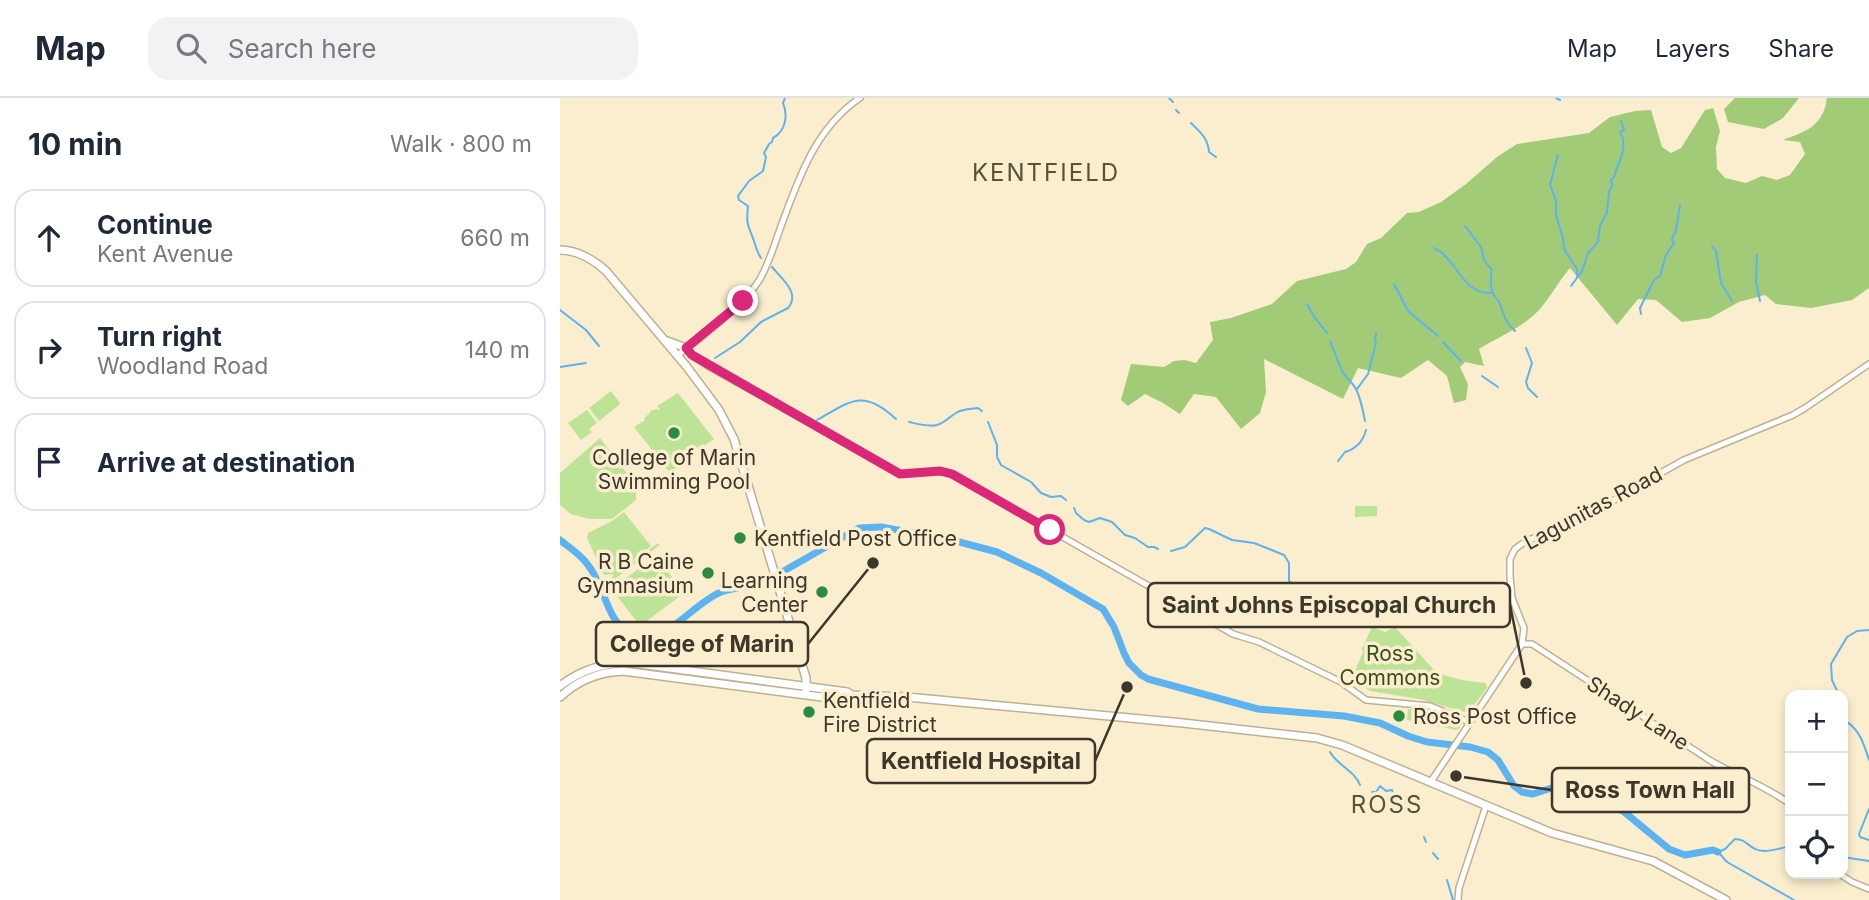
<!DOCTYPE html>
<meta charset="utf-8">
<style>
body{margin:0;font-family:Inter,sans-serif;background:#f2f2f3;color:#1f2937}
.controls{position:absolute;right:21px;bottom:21px;display:grid;overflow:hidden;border-radius:14px;box-shadow:0 4px 10px #0003}
.controls button{width:63px;height:63px;display:grid;place-items:center;padding:0;border:0;border-bottom:2px solid #e0e1e3;background:#fff;color:#1f2937;font:35px sans-serif}
.stop{position:absolute;width:21px;height:21px;margin:-16px;border:5px solid #db2777;border-radius:50%;background:#fff}
.stop.end{background:#db2777;border-color:#fff;box-shadow:0 2px 7px #0008}
.list{margin:0;padding:0;list-style:none}
h2{display:flex;justify-content:space-between;align-items:center;height:91px;margin:0;padding:0 28px;font-size:30px}
h2 small{font-size:23px;font-weight:400;color:#747a83}
.list li{display:grid;grid-template-columns:46px 1fr auto;gap:21px;align-items:center;box-sizing:border-box;height:98px;margin:0 14px 14px;padding:0 14px;border:2px solid #e0e1e3;border-radius:21px}
.list b{display:block;font-size:26px;white-space:nowrap}
.list p{margin:0;font-size:23px;white-space:nowrap;color:#747a83}
.list em{font-size:23px;font-style:normal;color:#747a83}
.icon{flex:none;width:38px;height:38px;fill:none;stroke:currentColor;stroke-width:2;stroke-linecap:round;stroke-linejoin:round}
.map{position:relative;flex:none;width:1309px;height:802px;overflow:hidden}
header{display:flex;align-items:center;gap:42px;box-sizing:border-box;height:98px;padding:0 35px;background:#fff;border-bottom:2px solid #e0e1e3}
header strong{font-size:33px}
nav{display:flex;gap:38px;margin-inline-start:auto;font-size:24px}
.search{width:490px;height:63px;background:#f2f2f3;display:flex;align-items:center;gap:18px;box-sizing:border-box;padding:0 24px;border-radius:21px;color:#747a83;font-size:26px}
main{display:flex}
aside{flex:1;background:#fff}
.map>svg:first-child{display:block}
</style>
<header>
<strong>Map</strong>
<div class="search"><svg class="icon" aria-label="search" viewBox="0 0 24 24"><circle cx="10" cy="10" r="6"/><path d="M15 15l6 6"/></svg>Search here</div>
<nav><a>Map</a><a>Layers</a><a>Share</a></nav>
</header>
<main>
<aside>
<h2>10 min<small>Walk · 800 m</small></h2>
<ul class="list">
<li><svg class="icon" aria-label="ahead" viewBox="0 0 24 24"><path d="M12 20V5M6 11l6-6 6 6"/></svg><div><b>Continue</b><p>Kent Avenue</p></div><em>660 m</em></li>
<li><svg class="icon" aria-label="right" viewBox="0 0 24 24"><path d="M7 20v-9h11M14 6l5 5-5 5"/></svg><div><b>Turn right</b><p>Woodland Road</p></div><em>140 m</em></li>
<li><svg class="icon" aria-label="arrive" viewBox="0 0 24 24"><path d="M6 21V4h12l-3 4 3 4H6"/></svg><div><b>Arrive at destination</b></div></li>
</ul>
</aside>
<div class="map">
<svg width="1309" height="802" viewBox="0 0 1309 802">
<rect width="100%" height="100%" fill="#faeecf"/>
<path fill="#bde397" d="M51,293L60,305L59,307L39,323L29,310Z
M118,295L154,341L145,347L143,346L117,366L118,368L110,375L74,329L85,322L84,320L90,315V313L97,311L98,312L100,311L97,308Z
M27,312L37,325L29,331L32,334L21,342L8,325Z
M40,340L76,387V402L52,421H29L11,416L0,407V375Z
M795,408H817V418L795,419Z
M64,414L91,448L61,472L98,445L100,447L51,484L49,481L55,476L44,477L27,440L28,435L52,423Z
M91,461L101,474L106,471L124,495L80,528L54,494L55,490L60,486V485Z
M812,529L825,534L835,529L874,572C889,581 908,583 926,585L927,590L908,615L859,601L810,593L798,585L793,578L803,554L802,551Z
M848,611C865,613 885,617 900,626V630L896,632L847,622Z"/>
<path fill="#a1cb77" d="M1175,0H1239L1223,20L1204,31L1168,24L1164,11Z
M1267,0H1309V190L1292,202L1251,210L1216,206L1205,197L1179,204L1150,220L1122,224L1096,202L1078,201L1057,227L1010,170C999,183 991,198 980,211C964,229 939,238 919,251L924,268L905,264L900,269L908,286L906,302L894,305L887,278L868,262L841,280L798,270L783,301L704,261L706,294L700,315L681,331L656,299L634,296L620,316L603,305L585,296L568,308L561,302L571,266L604,269L614,263L625,262L636,265L653,242L650,224L671,220L712,206L737,183L786,171L796,164L807,146L821,140L847,115L859,114L881,104L906,86L937,59L957,46L1029,35L1050,19L1075,13L1091,12L1102,49L1111,55L1121,50L1145,12L1153,10L1160,33L1156,49L1157,71L1165,80L1186,85L1202,78L1217,82L1230,77L1245,56L1240,44L1223,42C1247,33 1263,28 1267,0Z"/>
<g fill="none" stroke-linecap="round" stroke-linejoin="round">
<path stroke="#5db3ef" stroke-width="2" d="M609,0L613,4
M996,0L1000,2
M616,12L619,15
M631,25C640,34 648,40 649,54L656,59
M998,57L990,86L996,103V117L1003,140L1004,151L1017,171V178
M905,128L921,149L924,162L932,172C930,181 930,191 935,199C939,204 940,203 941,209C944,219 947,226 955,233
M1152,148L1156,153L1161,185L1172,203
M874,150C898,161 901,197 933,195
M1197,157L1196,184L1200,203
M201,160C197,154 196,150 194,143C188,126 186,128 188,108L179,102L178,98L189,83L203,73L206,59L204,55L209,46L212,44L213,40C226,33 228,17 223,5L225,0
M834,186L848,213L878,238
M1011,188L1022,173L1028,155L1038,144L1040,128L1047,114L1049,94L1052,88L1051,82L1054,79C1058,65 1069,48 1060,34L1064,32L1061,23
M747,206L755,220L767,235
M0,212L26,232L39,248
M1081,216L1080,210L1094,182L1100,178L1106,157L1114,145L1112,141L1116,132L1120,107
M770,243C774,253 778,263 782,273C786,280 792,284 796,291C801,301 803,312 805,323
M883,244L901,263
M966,250L972,265L966,284L968,290L977,299
M155,260L180,244L201,224L228,210C241,195 221,180 212,169
M0,269L26,265
M922,278L938,289
M797,291L808,276L816,245L815,241L816,235
M257,322C291,303 303,290 336,321
M349,324C358,326 368,329 377,327C385,325 389,319 396,315C402,311 411,311 418,310L422,313
M428,324L437,347V359L441,367L471,384L481,395L491,399L501,398L506,402
M778,363L785,354C795,351 803,344 806,332
M514,410L516,415L524,422L529,424L540,420L552,424L565,437L575,440L588,449H594L598,451
M611,453L625,449L645,430L649,431L672,442L694,445L724,457L729,465V483L736,487
M752,489L761,488L767,498V502
M804,511L817,523L831,524L835,526
M1279,597L1272,582L1271,566L1287,539L1297,533L1309,532
M1283,622C1299,629 1304,646 1309,662
M770,654C777,667 795,673 800,687
M812,694H816L820,688L826,693L832,692L836,704L844,701L845,705L841,709L848,715
M1309,711L1299,736L1300,739L1309,742
M864,739L866,744
M1230,748C1221,750 1204,756 1195,751C1187,747 1185,741 1175,741L1165,751L1158,754L1167,764L1234,802
M873,755L878,761
M1283,759L1309,763
M887,782L893,802"/>
<path stroke="#5db3ef" stroke-width="7" d="M0,442C10,450 21,457 28,467C40,482 44,503 54,520C89,572 126,508 161,494C176,489 192,488 208,482L299,430L321,429L392,442L437,454L481,475L543,511L554,529L564,555L569,565L581,577L588,581L698,611L784,618L820,625L848,638L867,644L910,649L928,654L938,662L954,688L962,694L973,696L1004,686L1014,687L1025,696L1037,704L1063,713L1109,751L1125,757L1153,752L1158,754"/>
<g stroke="#bcb193" stroke-width="8">
<path id="minor" d="M126,250L132,257L148,268L340,376L380,373L392,376L673,536L699,544L781,584L806,602L870,608L909,624
M117,258C143,236 182,210 200,181C209,165 214,148 220,131C238,82 255,30 300,0
M962,546H972L1151,663C1177,678 1206,688 1230,706
M870,685L962,546L964,530L952,500L950,478V461L955,451L966,443L1011,426L1038,412L1072,391L1124,362L1233,317L1245,310L1309,266
M1280,776L1292,784L1309,791
M898,802L899,790L926,708"/>
</g>
<g stroke="#bcb193" stroke-width="10">
<path id="major" d="M0,152C17,152 34,162 46,173L127,269L159,312L174,341L246,580V597
M107,243L126,250
M0,588C22,571 45,564 72,565L287,594L292,597L347,599L623,625L757,640L782,647L992,735L1093,763L1166,802
M0,599C17,583 39,574 63,573L262,599L286,600L292,597"/>
</g>
<use href="#minor" stroke="#fff" stroke-width="5"/>
<use href="#major" stroke="#fff" stroke-width="7"/>
</g>
<g fill="none" stroke-linecap="round" stroke-linejoin="round">
<path stroke="#db2777" stroke-width="9" d="M183,203L126,250L132,257L340,376L380,373L392,376L490,432"/>
</g>
<g fill="#2b8c3f" stroke="#faeecf" stroke-width="2.5">
<circle cx="114" cy="335" r="7"/>
<circle cx="180" cy="440" r="7"/>
<circle cx="148" cy="475" r="7"/>
<circle cx="262" cy="494" r="7"/>
<circle cx="249" cy="614" r="7"/>
<circle cx="839" cy="618" r="7"/>
</g>
<g text-anchor="middle" dominant-baseline="central" stroke-width="7" stroke-linejoin="round" paint-order="stroke">
<g font-size="21" fill="#3c372b" stroke="#faeecf" text-anchor="start">
<text x="114" y="359" text-anchor="middle">College of Marin<tspan x="114" dy="24">Swimming Pool</tspan></text>
<text x="194" y="440">Kentfield Post Office</text>
<text x="134" y="463" text-anchor="end">R B Caine<tspan x="134" dy="24">Gymnasium</tspan></text>
<text x="248" y="482" text-anchor="end">Learning<tspan x="248" dy="24">Center</tspan></text>
<text x="263" y="602">Kentfield<tspan x="263" dy="24">Fire District</tspan></text>
<text x="853" y="618">Ross Post Office</text>
</g>
<g font-size="21" fill="#3c372b" stroke="#faeecf">
<text transform="translate(1033 410) rotate(-28)">Lagunitas Road</text>
<text transform="translate(1078 615) rotate(33)">Shady Lane</text>
</g>
<g font-size="21" fill="#354f14" stroke="#faeecf">
<text x="830" y="555">Ross<tspan x="830" dy="24">Commons</tspan></text>
</g>
<g font-size="24" letter-spacing="2" fill="#5b5136" stroke="#faeecf">
<text x="486" y="74">KENTFIELD</text>
<text x="827" y="706">ROSS</text>
</g>
</g>
<path fill="none" stroke="#3c372b" stroke-width="2.5" d="M966 585L950 507M313 465L248 546M567 589L535 663M896 678L992 692"/>
<g fill="#3c372b" stroke="#faeecf" stroke-width="2.5">
<circle cx="966" cy="585" r="7"/>
<circle cx="313" cy="465" r="7"/>
<circle cx="567" cy="589" r="7"/>
<circle cx="896" cy="678" r="7"/>
</g>
<g fill="#faeecf" stroke="#3c372b" stroke-width="2.5">
<rect x="588" y="485" width="362" height="44" rx="7"/>
<rect x="36" y="524" width="212" height="44" rx="7"/>
<rect x="307" y="641" width="228" height="44" rx="7"/>
<rect x="992" y="670" width="197" height="44" rx="7"/>
</g>
<g font-size="23" text-anchor="middle" font-weight="bold" fill="#3c372b">
<text x="769" y="515">Saint Johns Episcopal Church</text>
<text x="142" y="554">College of Marin</text>
<text x="421" y="671">Kentfield Hospital</text>
<text x="1090" y="700">Ross Town Hall</text>
</g>
</svg>
<div class="controls">
<button>+</button>
<button>−</button>
<button><svg class="icon" aria-label="locate" viewBox="0 0 24 24"><circle cx="12" cy="12" r="6"/><path d="M12 2v4M12 18v4M2 12h4M18 12h4"/></svg></button>
</div>
<div class="stop" style="left:490px;top:432px"></div>
<div class="stop end" style="left:183px;top:203px"></div>
</div>
</main>
